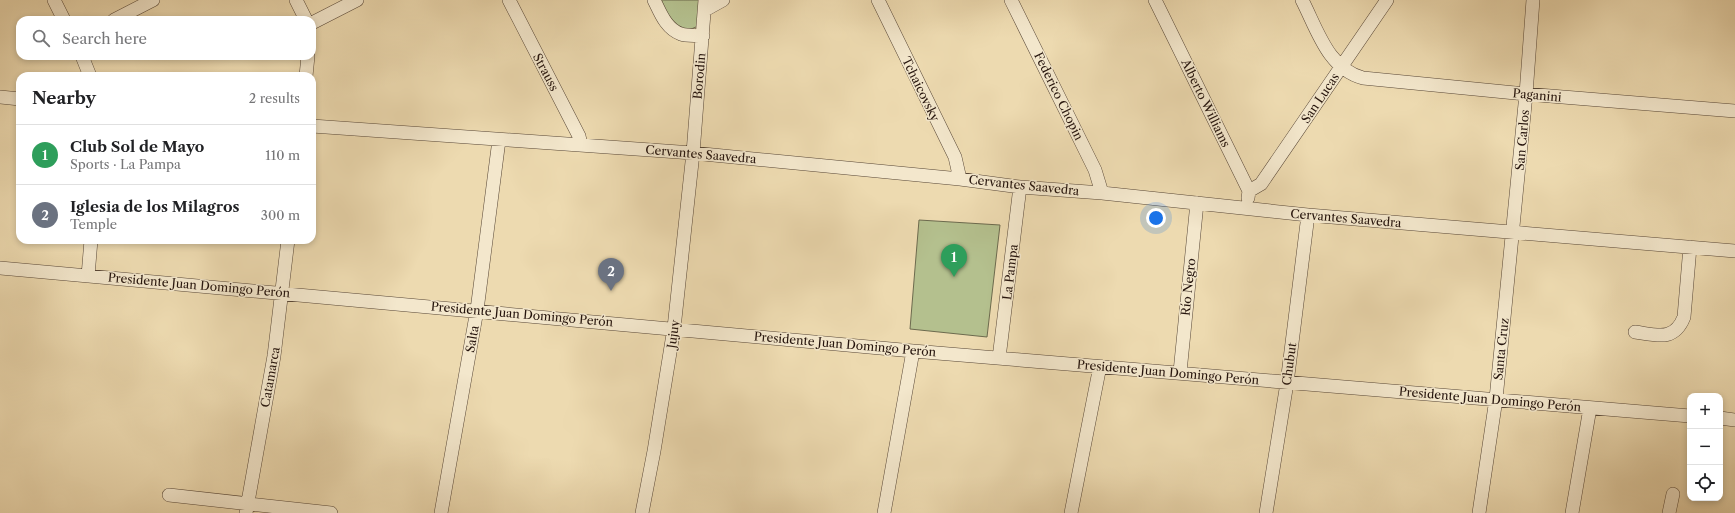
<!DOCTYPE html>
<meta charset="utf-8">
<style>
body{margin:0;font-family:"Libre Caslon Text",serif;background:#f6f6f6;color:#202124}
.controls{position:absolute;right:12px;bottom:12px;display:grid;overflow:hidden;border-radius:8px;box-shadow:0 2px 6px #0003}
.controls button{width:36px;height:36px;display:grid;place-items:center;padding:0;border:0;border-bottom:1px solid #e0e0e0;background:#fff;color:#202124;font:20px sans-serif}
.you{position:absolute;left:1156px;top:218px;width:14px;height:14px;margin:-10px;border:3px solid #fff;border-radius:50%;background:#1a73e8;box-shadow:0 0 0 6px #1a73e833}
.badge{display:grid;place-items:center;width:26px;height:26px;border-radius:50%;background:#8f2418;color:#fff;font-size:13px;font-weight:700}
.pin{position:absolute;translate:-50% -33px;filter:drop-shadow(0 1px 2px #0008)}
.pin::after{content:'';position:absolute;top:21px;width:14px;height:12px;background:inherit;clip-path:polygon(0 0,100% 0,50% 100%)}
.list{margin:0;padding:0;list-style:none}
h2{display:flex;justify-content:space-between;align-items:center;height:52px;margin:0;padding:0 16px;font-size:17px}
h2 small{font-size:13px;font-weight:400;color:#757577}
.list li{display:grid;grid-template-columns:26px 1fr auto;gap:12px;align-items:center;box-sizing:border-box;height:60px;padding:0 16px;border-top:1px solid #e0e0e0}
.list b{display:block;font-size:15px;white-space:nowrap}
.list p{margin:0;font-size:13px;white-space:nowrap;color:#757577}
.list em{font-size:13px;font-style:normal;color:#757577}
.icon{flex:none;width:22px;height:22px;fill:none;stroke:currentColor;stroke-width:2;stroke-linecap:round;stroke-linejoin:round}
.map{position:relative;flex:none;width:1735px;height:513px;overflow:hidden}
.search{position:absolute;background:#fff;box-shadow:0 2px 6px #0003;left:16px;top:16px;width:300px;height:44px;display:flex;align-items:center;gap:10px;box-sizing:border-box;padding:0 14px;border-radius:12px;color:#757577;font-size:15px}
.panel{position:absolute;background:#fff;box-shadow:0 2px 6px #0003;left:16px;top:72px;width:300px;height:172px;border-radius:12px}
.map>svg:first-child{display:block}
</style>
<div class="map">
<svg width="1735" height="513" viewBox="0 0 1735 513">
<rect width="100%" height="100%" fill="#eddab0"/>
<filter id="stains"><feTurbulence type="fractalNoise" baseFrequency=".005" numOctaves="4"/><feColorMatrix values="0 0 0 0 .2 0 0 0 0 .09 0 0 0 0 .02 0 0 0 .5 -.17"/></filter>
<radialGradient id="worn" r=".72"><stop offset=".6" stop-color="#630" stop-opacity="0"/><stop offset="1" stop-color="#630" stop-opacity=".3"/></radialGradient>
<path fill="#b4c08e" stroke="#6c6a4e" d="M661,0H699V26C695,27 690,30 687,30C673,30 666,10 661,0Z
M919,220L1000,225L987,337L910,329Z"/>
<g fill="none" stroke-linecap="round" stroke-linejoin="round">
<g stroke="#574636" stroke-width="14">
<path id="minor" d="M54,0L64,20
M296,0L306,20
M509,0L579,136L581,145
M654,0C660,12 666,29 681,34C687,36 696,35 703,36
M878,0L955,157L960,179
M1011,0L1095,170L1102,193
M1155,0L1249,191L1248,198
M1302,0C1317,29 1328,69 1363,78L1526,94L1735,111
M705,10L723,0
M114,20L153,0
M312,23L357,0
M82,56L90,76
M306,76L308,56
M0,97L20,99
M312,126L693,153L960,179L1020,187L1102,193L1308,215L1735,251
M1249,191L1261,184L1387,0
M0,268L913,351L1690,416
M88,276L91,240
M1635,332C1657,335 1674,342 1684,317L1690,247
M999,358L1020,187
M1180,372L1197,203
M1720,418L1735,420
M169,495L331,513
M246,513L274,356L288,240
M441,513L477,310L499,140
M642,513L654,451L674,328L693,153L705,0
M884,513L913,351
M1071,513L1100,366
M1266,513L1287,383L1308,215
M1479,513L1496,399L1526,94L1533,0
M1572,513L1590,408
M1669,513L1673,494"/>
</g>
<use href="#minor" stroke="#f3e7cc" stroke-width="13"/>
</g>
<g text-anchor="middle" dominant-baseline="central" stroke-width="3" stroke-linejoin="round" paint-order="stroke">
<g font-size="12" fill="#25140d" stroke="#f3e7cc">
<text transform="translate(546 72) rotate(62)">Strauss</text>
<text transform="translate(699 76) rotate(-85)">Borodin</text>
<text transform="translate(921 89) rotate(64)">Tchaicovsky</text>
<text transform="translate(1537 95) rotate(5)">Paganini</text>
<text transform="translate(1059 96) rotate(64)">Federico Chopin</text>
<text transform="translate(1320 98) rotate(-56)">San Lucas</text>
<text transform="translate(1206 103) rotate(64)">Alberto Williams</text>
<text transform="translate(1522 140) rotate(-85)">San Carlos</text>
<text transform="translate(701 154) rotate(5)">Cervantes Saavedra</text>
<text transform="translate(1024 185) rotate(6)">Cervantes Saavedra</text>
<text transform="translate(1346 218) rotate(5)">Cervantes Saavedra</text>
<text transform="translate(1010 272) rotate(-83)">La Pampa</text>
<text transform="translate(199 285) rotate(5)">Presidente Juan Domingo Perón</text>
<text transform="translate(1188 287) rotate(-84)">Río Negro</text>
<text transform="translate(522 314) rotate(5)">Presidente Juan Domingo Perón</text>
<text transform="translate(673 334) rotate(-82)">Jujuy</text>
<text transform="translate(472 339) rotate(-80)">Salta</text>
<text transform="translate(845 344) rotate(5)">Presidente Juan Domingo Perón</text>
<text transform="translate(1501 349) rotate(-84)">Santa Cruz</text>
<text transform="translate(1289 364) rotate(-82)">Chubut</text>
<text transform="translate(1168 372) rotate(5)">Presidente Juan Domingo Perón</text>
<text transform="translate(270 377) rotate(-80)">Catamarca</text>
<text transform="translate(1490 399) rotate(5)">Presidente Juan Domingo Perón</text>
</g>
</g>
<rect width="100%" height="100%" filter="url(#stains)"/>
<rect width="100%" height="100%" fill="url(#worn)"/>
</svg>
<div class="controls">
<button>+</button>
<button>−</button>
<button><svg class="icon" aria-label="locate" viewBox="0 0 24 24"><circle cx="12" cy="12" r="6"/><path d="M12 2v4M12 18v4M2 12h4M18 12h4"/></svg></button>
</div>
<div class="you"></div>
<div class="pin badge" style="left:954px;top:277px;background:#2e9e5b">1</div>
<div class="pin badge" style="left:611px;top:291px;background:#6b7280">2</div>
<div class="search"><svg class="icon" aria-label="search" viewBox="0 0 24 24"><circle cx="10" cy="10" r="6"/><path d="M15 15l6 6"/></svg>Search here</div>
<section class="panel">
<h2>Nearby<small>2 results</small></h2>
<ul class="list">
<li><span class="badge" style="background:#2e9e5b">1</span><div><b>Club Sol de Mayo</b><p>Sports · La Pampa</p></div><em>110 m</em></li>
<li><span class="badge" style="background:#6b7280">2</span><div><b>Iglesia de los Milagros</b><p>Temple</p></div><em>300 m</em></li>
</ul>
</section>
</div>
